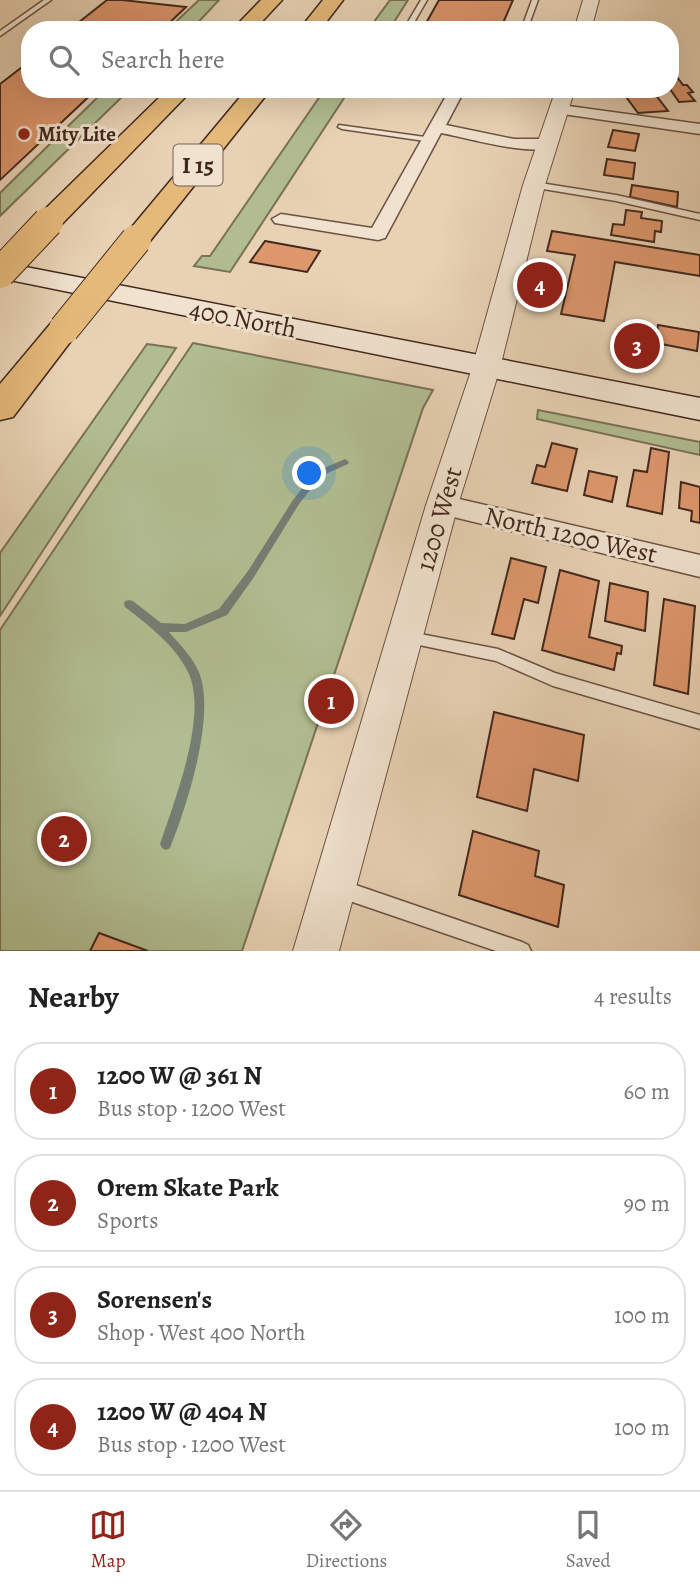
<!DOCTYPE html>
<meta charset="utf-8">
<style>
body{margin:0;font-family:Alegreya,serif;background:#f6f6f6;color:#222}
.you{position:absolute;left:310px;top:474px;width:24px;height:24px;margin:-18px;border:5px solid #fff;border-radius:50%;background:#1a73e8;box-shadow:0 0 0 10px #1a73e833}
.badge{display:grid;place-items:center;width:46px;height:46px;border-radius:50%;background:#8f2418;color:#fff;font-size:23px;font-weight:700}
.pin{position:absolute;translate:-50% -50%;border:4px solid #fff;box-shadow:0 2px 7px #0006}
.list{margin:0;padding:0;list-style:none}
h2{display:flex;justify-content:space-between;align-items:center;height:91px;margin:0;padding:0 28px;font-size:30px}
h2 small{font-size:23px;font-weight:400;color:#767676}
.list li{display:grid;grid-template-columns:46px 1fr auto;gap:21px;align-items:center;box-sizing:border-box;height:98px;margin:0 14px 14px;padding:0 14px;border:2px solid #e0e0e0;border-radius:28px}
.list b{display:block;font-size:26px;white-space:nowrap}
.list p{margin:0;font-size:23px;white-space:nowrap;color:#767676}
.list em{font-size:23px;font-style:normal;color:#767676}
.icon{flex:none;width:38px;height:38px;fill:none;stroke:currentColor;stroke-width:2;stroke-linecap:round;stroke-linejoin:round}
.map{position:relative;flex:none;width:700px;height:951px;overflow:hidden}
.search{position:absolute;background:#fff;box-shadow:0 7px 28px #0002;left:21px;right:21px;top:21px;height:77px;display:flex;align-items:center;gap:18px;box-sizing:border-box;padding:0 24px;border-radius:28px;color:#767676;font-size:26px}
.sheet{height:539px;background:#fff}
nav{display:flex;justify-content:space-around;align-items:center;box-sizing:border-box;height:98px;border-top:2px solid #e0e0e0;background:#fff;font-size:19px;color:#767676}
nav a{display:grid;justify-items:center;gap:4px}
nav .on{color:#8f2418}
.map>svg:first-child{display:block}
</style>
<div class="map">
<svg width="700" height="951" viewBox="0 0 700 951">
<rect width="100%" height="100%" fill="#e8d2b4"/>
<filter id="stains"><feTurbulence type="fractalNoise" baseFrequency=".00286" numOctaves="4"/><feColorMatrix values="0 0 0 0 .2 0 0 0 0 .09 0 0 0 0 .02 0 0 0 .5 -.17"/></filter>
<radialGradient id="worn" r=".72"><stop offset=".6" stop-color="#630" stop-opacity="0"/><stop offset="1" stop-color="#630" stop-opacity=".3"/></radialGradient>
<path fill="#b1bd91" stroke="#797257" stroke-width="2" d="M199,0H219L191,30H167Z
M390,0H408L389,30H368Z
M106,89H130L0,216V193Z
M325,89H350L230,272L194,266L202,256H210Z
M193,343L433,390L423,408L242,951H0V630Z
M147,344L176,348L0,616V553Z
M538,410L700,442V455L537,419Z"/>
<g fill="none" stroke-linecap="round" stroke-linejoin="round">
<path fill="#757e73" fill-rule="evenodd" d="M345,459L349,462L348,464L321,476L299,504L254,577L227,615L186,632H169C180,645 194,658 200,675C215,718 187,806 170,848L166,850L162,848L160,844C174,802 209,714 188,672C175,645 148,625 125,607L124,604L125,601L129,600L133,601L161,623L185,624L219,609L248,571L293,500L315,472Z"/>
</g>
<path fill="#de976d" stroke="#41271d" stroke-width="2" d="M107,0H122L186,7L162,30H69Z
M439,0H513L500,30H464L425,25Z
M30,61V89H97L0,180V84Z
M670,77H677L683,85H687L693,92L688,93L695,101L679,102L670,89Z
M625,89H651L668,111L638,113L621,90Z
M613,130L639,134L635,151L608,147Z
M607,159L635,163L633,179L604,175Z
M632,185L678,192L677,207L630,197Z
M626,210L642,212L641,218L662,221L661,232L655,231L654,242L611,235L613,224L624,225Z
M552,231L700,255V276L615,262L604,321L561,314L575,255L547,251Z
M265,241L320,251L307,272L250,262Z
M658,325L699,332L697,351L656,343Z
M552,443L577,449L567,491L532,483L537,465L545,467Z
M651,448L669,452L662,514L627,506L634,470L647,472Z
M589,471L617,477L612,502L584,495Z
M681,482L700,487V523L691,521L692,511L679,508Z
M511,558L546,567L538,603L524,599L514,639L492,634Z
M560,570L599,581L589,637L622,646L621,654L617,653L614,670L542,650Z
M610,583L648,592L645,631L605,621Z
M664,599L695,606L688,694L654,685Z
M494,712L584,735L578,781L534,769L527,811L477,797Z
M473,831L539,851L535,876L564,885L558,927L459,895Z
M99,933L148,951H90Z"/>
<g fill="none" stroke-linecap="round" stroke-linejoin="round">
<g stroke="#6b5243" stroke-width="3">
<path id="service" d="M44,0H51L0,36V31Z
M421,0H427L412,26L435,30H414L405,27Z
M532,0H538L527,30H521Z
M339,125L432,138L436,140L432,142L342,129L338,127Z
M534,182L616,195L700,214V220L616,201L531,187L530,185Z
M405,631L498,649L555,673L700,715V729L553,686L496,661L400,641L398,637L400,633Z
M341,880L522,942L528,945L531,951H496L341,898L335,895L332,889L335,883Z"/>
</g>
<g stroke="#6b5243" stroke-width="3">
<path id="minor" d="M450,89H465L446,125L514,139H548L556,144C540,160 465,137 441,133L385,238L378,240L275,223L272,219L281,214L372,228Z
M561,105L700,124V134L556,113L553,110L556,107Z
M442,495L700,555V577L433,512L429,505L433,498Z"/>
</g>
<g stroke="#6b5243" stroke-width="2">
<path id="tertiary" d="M583,0H599L591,30H574Z
M556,89H575L545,185L500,368L458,505L339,951H293L426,505L472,368L523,185Z"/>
</g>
<g stroke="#41271d" stroke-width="3">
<path id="secondary" d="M0,262L700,398V420L0,278Z"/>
</g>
<g stroke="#41271d" stroke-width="3">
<path id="motorway" d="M261,0H282L254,30H232Z
M323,0H343L320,30H299Z
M168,89H193L58,228L48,231L38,228L34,222L38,216Z
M247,89H271L146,246L136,249L126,246L121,240L126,234Z
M64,319L76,322L80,329L13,417L0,420V384L52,322Z"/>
</g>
<use href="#service" fill="#f0e2ce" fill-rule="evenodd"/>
<use href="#minor" fill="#f0e2ce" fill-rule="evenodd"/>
<use href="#tertiary" fill="#f0e2ce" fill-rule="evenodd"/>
<use href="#secondary" fill="#f0e2ce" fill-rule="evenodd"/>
<use href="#motorway" fill="#e4b97a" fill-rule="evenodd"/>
<g stroke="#41271d" stroke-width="32" stroke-linecap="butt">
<path id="motorway-bridge" d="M0,273L48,222
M64,329L136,240"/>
</g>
<use href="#motorway-bridge" stroke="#e4b97a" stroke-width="30"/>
</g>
<circle fill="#8f2418" stroke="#f0e2ce" stroke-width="2.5" cx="24" cy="134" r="7"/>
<g text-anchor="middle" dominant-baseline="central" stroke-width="6" stroke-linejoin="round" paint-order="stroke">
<g font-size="21" font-weight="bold" fill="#41271d" stroke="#f0e2ce" text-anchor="start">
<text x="38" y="134">Mity Lite</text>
</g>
<rect fill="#f0e2ce" stroke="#765f52" stroke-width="2" x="173.5" y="144.5" width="49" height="41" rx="5"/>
<g font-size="24" font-weight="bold" fill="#41271d">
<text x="198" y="165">I 15</text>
</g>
<g font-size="26" fill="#41271d" stroke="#f0e2ce">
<text transform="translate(243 319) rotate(11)">400 North</text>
<text transform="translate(439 519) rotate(-74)">1200 West</text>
<text transform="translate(571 535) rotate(13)">North 1200 West</text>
</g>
</g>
<rect width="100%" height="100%" filter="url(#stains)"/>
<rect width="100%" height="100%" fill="url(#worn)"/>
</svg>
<div class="you"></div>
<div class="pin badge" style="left:331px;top:701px">1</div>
<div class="pin badge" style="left:64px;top:839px">2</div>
<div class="pin badge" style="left:637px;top:346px">3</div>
<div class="pin badge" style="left:540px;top:285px">4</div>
<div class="search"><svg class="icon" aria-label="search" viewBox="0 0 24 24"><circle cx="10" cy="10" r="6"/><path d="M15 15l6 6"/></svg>Search here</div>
</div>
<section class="sheet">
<h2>Nearby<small>4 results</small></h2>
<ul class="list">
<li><span class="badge">1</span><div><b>1200 W @ 361 N</b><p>Bus stop · 1200 West</p></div><em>60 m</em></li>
<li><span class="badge">2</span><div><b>Orem Skate Park</b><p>Sports</p></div><em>90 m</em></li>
<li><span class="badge">3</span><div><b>Sorensen's</b><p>Shop · West 400 North</p></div><em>100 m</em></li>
<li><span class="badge">4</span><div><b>1200 W @ 404 N</b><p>Bus stop · 1200 West</p></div><em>100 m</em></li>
</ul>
</section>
<nav>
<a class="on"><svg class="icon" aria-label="map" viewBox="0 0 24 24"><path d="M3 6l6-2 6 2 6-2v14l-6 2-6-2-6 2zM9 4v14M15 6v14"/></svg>Map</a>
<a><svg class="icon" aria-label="directions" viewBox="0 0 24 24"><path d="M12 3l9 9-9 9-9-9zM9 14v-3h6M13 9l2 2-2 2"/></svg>Directions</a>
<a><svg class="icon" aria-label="saved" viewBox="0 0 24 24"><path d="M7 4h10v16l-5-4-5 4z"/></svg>Saved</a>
</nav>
